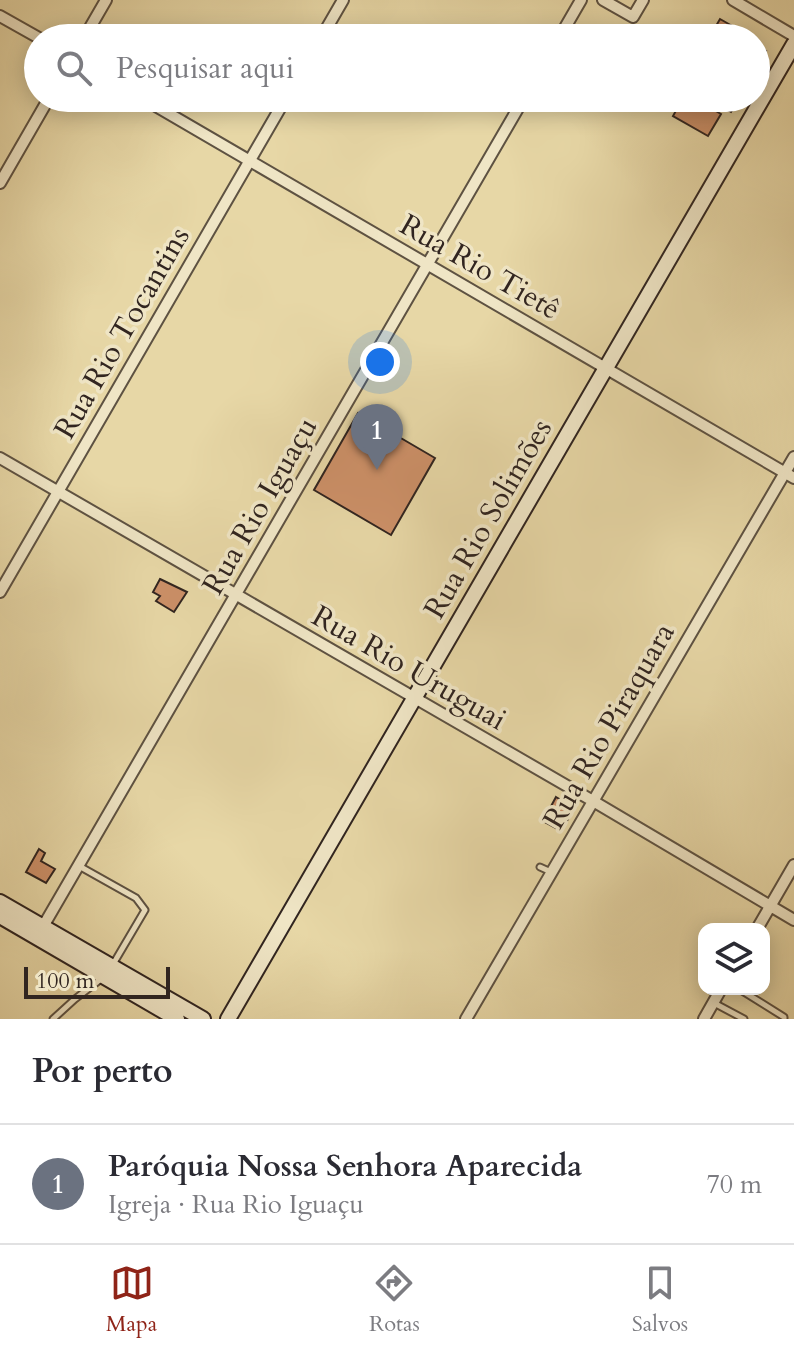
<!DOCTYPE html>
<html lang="pt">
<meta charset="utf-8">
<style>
body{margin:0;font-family:Cardo,serif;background:#f2f2f3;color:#2b2b33}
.controls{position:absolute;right:24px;bottom:24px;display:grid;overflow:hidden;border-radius:16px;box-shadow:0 4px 20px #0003}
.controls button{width:72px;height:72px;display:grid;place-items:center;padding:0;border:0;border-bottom:2px solid #e1e1e2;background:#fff;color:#2b2b33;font:40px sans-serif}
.scale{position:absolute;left:24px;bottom:20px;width:146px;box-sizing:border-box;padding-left:8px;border:4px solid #312520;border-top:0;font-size:22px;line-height:28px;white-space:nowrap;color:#312520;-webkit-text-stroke:6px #efe5c5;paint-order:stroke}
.you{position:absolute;left:380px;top:362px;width:28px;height:28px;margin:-20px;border:6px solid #fff;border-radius:50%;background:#1a73e8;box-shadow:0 0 0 12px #1a73e833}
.badge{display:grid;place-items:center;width:52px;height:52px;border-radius:50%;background:#8f2418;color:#fff;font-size:26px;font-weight:700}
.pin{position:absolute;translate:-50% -66px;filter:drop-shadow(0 2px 4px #0008)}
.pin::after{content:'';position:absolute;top:42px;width:28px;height:24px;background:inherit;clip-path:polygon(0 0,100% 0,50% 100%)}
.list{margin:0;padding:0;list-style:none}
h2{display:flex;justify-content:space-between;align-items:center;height:104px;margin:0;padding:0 32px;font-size:34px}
h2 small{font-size:26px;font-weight:400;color:#7c7c81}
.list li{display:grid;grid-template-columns:52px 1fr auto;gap:24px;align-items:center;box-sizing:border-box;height:120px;padding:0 32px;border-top:2px solid #e1e1e2}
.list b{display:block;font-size:30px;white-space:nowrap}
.list p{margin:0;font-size:26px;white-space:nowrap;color:#7c7c81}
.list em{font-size:26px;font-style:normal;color:#7c7c81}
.icon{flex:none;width:44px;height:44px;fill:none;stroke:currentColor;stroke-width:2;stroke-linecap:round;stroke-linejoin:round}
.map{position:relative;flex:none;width:794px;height:1019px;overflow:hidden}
.search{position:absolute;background:#fff;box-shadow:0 4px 20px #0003;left:24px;right:24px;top:24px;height:88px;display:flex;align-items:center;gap:20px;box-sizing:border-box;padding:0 28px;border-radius:44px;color:#7c7c81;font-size:30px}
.sheet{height:224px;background:#fff}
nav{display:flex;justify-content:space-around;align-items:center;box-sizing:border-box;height:112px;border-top:2px solid #e1e1e2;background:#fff;font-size:22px;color:#7c7c81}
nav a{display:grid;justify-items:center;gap:4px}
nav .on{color:#8f2418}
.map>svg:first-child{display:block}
</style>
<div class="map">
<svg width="794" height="1019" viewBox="0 0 794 1019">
<rect width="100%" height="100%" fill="#e7d7a6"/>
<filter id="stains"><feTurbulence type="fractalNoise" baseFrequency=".0025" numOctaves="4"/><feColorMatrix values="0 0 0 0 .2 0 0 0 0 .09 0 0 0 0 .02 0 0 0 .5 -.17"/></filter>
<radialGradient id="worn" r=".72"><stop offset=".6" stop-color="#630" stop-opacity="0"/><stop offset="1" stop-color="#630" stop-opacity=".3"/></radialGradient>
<path fill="#cc9068" stroke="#312520" stroke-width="2" d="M720,19L734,27L727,38H720L712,33Z
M756,45L766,51L756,68Z
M651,98H675L669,108Z
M683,98H693L721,114L708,136L673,116Z
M707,98H739L731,112Z
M358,413L435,458L391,535L314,490Z
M160,579L187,592L174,612L156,601L160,596L153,592Z
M556,797L571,806V814L561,831L543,821Z
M39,849L45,853L41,861L55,869L46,883L26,872Z"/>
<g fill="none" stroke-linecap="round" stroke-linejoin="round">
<g stroke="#5e5242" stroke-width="9">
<path id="lane" d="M79,866L136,898L145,910L112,966
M540,867L551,872
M739,989L784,1017V1019
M714,1003L744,1019
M53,1019L75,999L101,979"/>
</g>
<g stroke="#5e5242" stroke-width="14">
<path id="street" d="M603,0L633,17L643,0
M733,0L794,36
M0,16L39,38
M84,38L106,0
M321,38L343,0
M559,38L581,0
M142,98L794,478
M0,183L49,98
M0,458L593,801L794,920
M0,592L286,98
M757,929L794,865
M41,930L524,98
M466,1019L794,457
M704,1019L721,989"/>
</g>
<g stroke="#312520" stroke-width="18">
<path id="secondary" d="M0,902L203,1019
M0,916L177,1019
M228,1019L794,44"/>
</g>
<use href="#lane" stroke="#efe5c5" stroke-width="5"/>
<use href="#street" stroke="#efe5c5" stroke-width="10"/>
<use href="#secondary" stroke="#efe5c5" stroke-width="14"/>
</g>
<g text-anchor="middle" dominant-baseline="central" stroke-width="7" stroke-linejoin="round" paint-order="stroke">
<g font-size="30" fill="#312520" stroke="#efe5c5">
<text transform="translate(480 267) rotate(30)">Rua Rio Tietê</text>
<text transform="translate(122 333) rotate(-60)">Rua Rio Tocantins</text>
<text transform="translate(260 506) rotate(-60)">Rua Rio Iguaçu</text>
<text transform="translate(488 519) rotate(-60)">Rua Rio Solimões</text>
<text transform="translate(409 668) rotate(30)">Rua Rio Uruguai</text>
<text transform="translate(609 726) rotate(-60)">Rua Rio Piraquara</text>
</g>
</g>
<rect width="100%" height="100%" filter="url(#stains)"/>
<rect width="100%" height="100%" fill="url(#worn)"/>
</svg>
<div class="controls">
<button><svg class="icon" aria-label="layers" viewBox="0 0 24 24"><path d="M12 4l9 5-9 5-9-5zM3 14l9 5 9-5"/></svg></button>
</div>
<div class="scale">100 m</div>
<div class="you"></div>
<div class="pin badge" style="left:377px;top:470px;background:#6b7280">1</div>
<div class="search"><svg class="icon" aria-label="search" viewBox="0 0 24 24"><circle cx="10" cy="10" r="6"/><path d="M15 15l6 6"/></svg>Pesquisar aqui</div>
</div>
<section class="sheet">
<h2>Por perto<small></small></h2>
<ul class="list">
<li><span class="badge" style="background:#6b7280">1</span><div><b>Paróquia Nossa Senhora Aparecida</b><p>Igreja · Rua Rio Iguaçu</p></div><em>70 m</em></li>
</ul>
</section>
<nav>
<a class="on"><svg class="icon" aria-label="map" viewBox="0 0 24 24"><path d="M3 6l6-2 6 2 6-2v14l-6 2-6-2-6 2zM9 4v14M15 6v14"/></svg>Mapa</a>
<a><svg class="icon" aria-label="directions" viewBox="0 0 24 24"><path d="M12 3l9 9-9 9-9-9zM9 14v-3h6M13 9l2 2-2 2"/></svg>Rotas</a>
<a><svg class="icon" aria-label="saved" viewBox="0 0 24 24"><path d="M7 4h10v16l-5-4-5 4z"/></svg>Salvos</a>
</nav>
